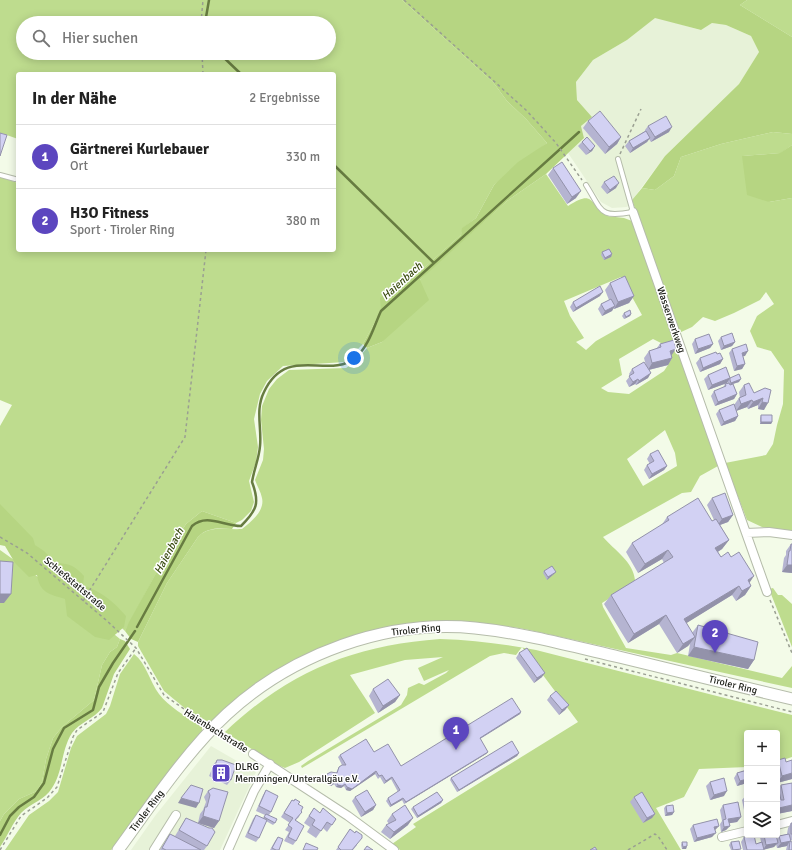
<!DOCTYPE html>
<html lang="de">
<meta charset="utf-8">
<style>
body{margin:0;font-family:Signika,sans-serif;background:#f2f2f2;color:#222}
.controls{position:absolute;right:12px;bottom:12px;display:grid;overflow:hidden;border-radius:4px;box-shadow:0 2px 10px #0003}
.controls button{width:36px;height:36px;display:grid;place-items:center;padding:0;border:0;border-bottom:1px solid #e0e0e0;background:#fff;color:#222;font:20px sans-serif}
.you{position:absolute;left:354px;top:358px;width:14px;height:14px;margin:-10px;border:3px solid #fff;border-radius:50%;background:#1a73e8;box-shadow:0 0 0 6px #1a73e833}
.badge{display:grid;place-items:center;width:26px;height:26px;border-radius:50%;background:#5c46bf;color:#fff;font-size:13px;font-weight:700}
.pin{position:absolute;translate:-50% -33px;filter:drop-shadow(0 1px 2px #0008)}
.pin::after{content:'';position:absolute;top:21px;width:14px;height:12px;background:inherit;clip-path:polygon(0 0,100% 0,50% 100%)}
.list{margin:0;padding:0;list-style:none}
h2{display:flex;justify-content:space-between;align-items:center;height:52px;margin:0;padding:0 16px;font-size:17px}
h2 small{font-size:13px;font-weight:400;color:#767676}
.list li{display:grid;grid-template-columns:26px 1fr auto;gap:12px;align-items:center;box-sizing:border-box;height:64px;padding:0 16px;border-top:1px solid #e0e0e0}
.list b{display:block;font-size:15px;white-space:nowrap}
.list p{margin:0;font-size:13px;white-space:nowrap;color:#767676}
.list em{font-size:13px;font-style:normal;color:#767676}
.icon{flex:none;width:22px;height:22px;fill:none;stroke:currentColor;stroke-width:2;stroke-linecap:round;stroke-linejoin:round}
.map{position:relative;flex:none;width:792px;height:850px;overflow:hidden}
.search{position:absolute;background:#fff;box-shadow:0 2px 10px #0003;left:16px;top:16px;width:320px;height:44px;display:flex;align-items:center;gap:10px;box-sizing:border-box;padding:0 14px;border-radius:22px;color:#767676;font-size:15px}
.panel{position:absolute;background:#fff;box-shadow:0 2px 10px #0003;left:16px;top:72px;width:320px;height:180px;border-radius:4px}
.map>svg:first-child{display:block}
</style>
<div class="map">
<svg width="792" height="850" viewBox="0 0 792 850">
<rect width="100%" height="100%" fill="#f3fbe8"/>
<path fill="#e7f2d8" d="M655,17L700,30L712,23L726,25L751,36L759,52L739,84L665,156L627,207L612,208L601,202L568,153L584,138L581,126L592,117L577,100L576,82L593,60L627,40Z
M211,746L256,772L220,850H131L155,816Z"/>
<path fill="#bedc8e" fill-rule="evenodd" d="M0,0H402L493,82L507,101L526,119L547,143L494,185L476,218L463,228L461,235L415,276L408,280L381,311L363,344L345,362L283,366L267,381L260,394L254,419L258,447L256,462L249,481L254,502L251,511L242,520L236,523L202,511L186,524L166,555L125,631L107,614L64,578L0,511V426L12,405L0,400V177L18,183V250H334V74H18V139L1,133L0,134ZM23,23H329V53H23Z
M747,0H792V37L740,5Z
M773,132L792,134V145L781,153L743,156L769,202L792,198V531L762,527L747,520L725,463L766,455L773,444L777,425L783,404L784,370L771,351L757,347L750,331L757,316L774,304L766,292L760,300L734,313L715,321L703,317L692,327L679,333L632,200L642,188L655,190L674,176L681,157L721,144Z
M546,174L568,206C594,190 588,202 607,216L624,218L632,221L718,466L700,476L691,492L682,493L603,537C615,551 633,561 635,580L631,585L602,603L603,607L626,648L671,655L677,653L782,678L792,666V688L529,630C407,607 302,635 211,722H208L187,710L164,691L138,646V642L167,583L198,537C209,525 226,530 242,529C251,522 265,511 262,498C261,492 257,486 255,480L263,460L264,449L261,420L262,406L269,389L277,379L289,370L346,368L355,362L367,348L382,342L420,280L432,268L507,201ZM621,277L642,315L596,341L586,350L576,342L584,338L570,316L564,301ZM653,339L669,347L668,365L664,371L629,394L608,392L601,388L622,375L619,359ZM665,430L675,453L677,466L643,486L627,459Z
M0,550L83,609L120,639L117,647L110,652L102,665L94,700L62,727L53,738L46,759L42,782L37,791L19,799L4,814L0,821Z
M773,588L778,595H782L792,604V647L769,589Z
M440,639C473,640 504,644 536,650L792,715V757L777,762V733H747V767L699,769L684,797L656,808L681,850H400L392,844L416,827L413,824L578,722L522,647L516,655L504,653L490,656L302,768L301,766L308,761L401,705L407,695L408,688L419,683L424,685L446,673L449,670L424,681L418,668L443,657L405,660L350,675L375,713L299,762L285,768L275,764L225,732C288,672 354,645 440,639Z
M134,654C146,663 150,682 159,694C169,707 185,716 199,724L202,727V732L174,764L111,850H5L29,815L49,801L58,792L71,748L77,736L106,714L110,706L120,674Z"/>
<path fill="#b6d582" d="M402,0H747L740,5L792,37V134L773,132L721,144L681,157L674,176L655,190L642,188L665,156L739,84L759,52L751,36L726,25L712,23L701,30L655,18L627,40L593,60L576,82L577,100L592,117L581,126L584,138L546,174L507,201L420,280L429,300L382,342L367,348L363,344L381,311L380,298L396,286L415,276L461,235L462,228L476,218L494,185L518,162L547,143L526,119L507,101L493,82Z
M792,145V198L769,202L747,195L742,156L780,153Z
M0,504L33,538L35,545L44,551L56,563C69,563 75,566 84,576L83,585C102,592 113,601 126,616L124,627L109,640L95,637L67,616L65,599C49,594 40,593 37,575L29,577L15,563L5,546L0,545Z
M202,511L236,523L232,529C219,528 207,527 198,537L167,583L138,642L131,639L125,631L129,622L166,555L186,524Z
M120,639L125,641L130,649L114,674L102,708C94,719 80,722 72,733C61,750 63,772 52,788C45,800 31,803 21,813C13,822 7,837 0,847V821L4,814L19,799L37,791L42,782L46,759L53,738L62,727L94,700L102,665L110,652L117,647Z"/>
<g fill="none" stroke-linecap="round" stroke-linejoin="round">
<path stroke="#677c41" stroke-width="2.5" d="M205,23L209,0
M219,53L241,74
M334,165L434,263
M137,627L192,526C207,513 223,526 241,526C257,510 260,503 252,482C254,469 259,459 260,446C262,428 255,410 264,392C287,343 329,381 356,357C369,346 374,326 381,311L579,132
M0,835L10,816L19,807L34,797L44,783L53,749L64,728L93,710L99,687L113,663L135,631"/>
<g stroke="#b5bcaa" stroke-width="6">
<path id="lane" d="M0,175L15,179
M586,185C603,212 599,218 633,212L618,159"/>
</g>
<g stroke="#b5bcaa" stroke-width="10">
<path id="street" d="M633,212L746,533L769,532L792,535
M746,533L767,592
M253,754L348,816L394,850
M777,825L792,821
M722,837L747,831
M154,850L176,815
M228,850L254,791L270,764"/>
</g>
<g stroke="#b5bcaa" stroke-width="13">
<path id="secondary" d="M118,850C151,805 186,752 227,714C292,654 387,619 475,628C524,633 572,646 619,657C677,671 734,685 792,699"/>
</g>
<path stroke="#9a9f92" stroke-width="1.5" stroke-dasharray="3 3" stroke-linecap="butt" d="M404,0L527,111L556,143L582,180
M201,23L203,0
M202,53L203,74
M620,154L641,109
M0,537L27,553L106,620L136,648L164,695L204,723
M770,600L792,653
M83,601L185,437L206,250
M585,659L792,712
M220,734L246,749
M0,850L21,816L47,798L57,787L73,737L77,730L103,712L118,673L136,648
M628,850L655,834L658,836L667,850"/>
<use href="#lane" stroke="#fff" stroke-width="4"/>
<use href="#street" stroke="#fff" stroke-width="8"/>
<use href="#secondary" stroke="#fff" stroke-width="11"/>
</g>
<path fill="#b5b4d1" d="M588,121L621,137L617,144L605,154L583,128Z
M648,126L669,132L651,142L649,139L647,142L630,153L625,146L629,141L645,131V130Z
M582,142L595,146L592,151L586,155L578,146Z
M553,168L576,198L567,204L548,175Z
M604,182L616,188L607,194L601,187Z
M602,252L612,254L611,257L604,260L601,255Z
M610,283L634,296L629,303L614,309L613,308L612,311L602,316L598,309L601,304L609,300L605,290Z
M600,296L573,312L570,307L573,302Z
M624,313L631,314L630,316L624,319L622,316Z
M721,337L735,342L732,346L721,350L718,341Z
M695,339L713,344L710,348L695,354L692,344Z
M660,344L672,355V358L668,365L649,370L648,378L636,385L635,384L629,387L626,381L630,376L629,374L632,369L646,366L644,358L649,351L656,349Z
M732,349L745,356H743L745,364L742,369L734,371L729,353Z
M717,354L723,359L720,364L700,372L696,363L700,358Z
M708,375L730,378L739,382L733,384L737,394L734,399L715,406L711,396L714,391L723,388L725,384L728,383V382L727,383L708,390L704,379Z
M744,385L754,393L765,388L764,410L758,409V405L748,409L747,407L736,411L734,405L739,398H740L739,392Z
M719,410L738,416L735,421L721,426L716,414Z
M761,415L772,422L771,424H760V418Z
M650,454L667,466L664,470L649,479L644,470L647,465L650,464L647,459Z
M712,498L733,515L728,522L720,525L729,540L722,549L718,552L721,557L749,583L751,586L745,595L736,601L732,595L686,623L692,633L698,625L754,660L748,669L688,656L690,644L688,646L677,653L659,624L628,643L604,604L611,595L664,563L662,559L638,573L626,552L632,543L661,526L667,517L712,521L714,520L707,505Z
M791,544H792V573L782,572L784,558L786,555V551Z
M544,571L554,574L547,580L543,573Z
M519,653L542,677L534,683L516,658Z
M373,689L400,695L395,702L378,713L369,696Z
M550,696L569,705L565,710L559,715L547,700Z
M521,712L520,714L480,739L488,752L486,754L404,804L402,800L390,807L386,801L388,798L398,792L391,779L384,784L380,777L378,779L375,774L350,791L346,790L344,786L341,788L336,787L334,784L331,786L327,784L325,781V777L327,774L336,773L339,767L342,765L338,757L340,755L374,752L401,766Z
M519,753L517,756L457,792L450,780L451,778Z
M217,760L231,780L227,785L209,776L214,764Z
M778,760L786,762L792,779L777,783V761Z
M747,770V783L737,786L734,778L737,773Z
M710,782L724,796L710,800L706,786Z
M792,783V811L777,814V791L781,785Z
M213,788L219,821L214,828L198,823L200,814L203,810L206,802L204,797L208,791Z
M266,790L271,812L269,815L275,823L273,825L266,821L259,838L256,842L245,837L253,819L256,815L263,818L265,815L256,811L263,795Z
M747,794V819L746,820L742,800Z
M355,797L376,805L373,810L361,817L352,801Z
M634,797L655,814L652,818L643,823L630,802Z
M292,800L298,804L301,811L299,817L296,820V841L293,845L284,841L289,832L285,830L290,823L281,817Z
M443,800L441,803L417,818L411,809L413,807Z
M723,805L741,817L737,822L729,823L730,826L726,830L721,832L720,824L722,821L720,810Z
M666,806L674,812L672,815L665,816L664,808Z
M314,808L320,813L336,819L327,832L323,828L316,838L307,832L310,827L304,823Z
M392,814L408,825L390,839L381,832L386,825L389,824L387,821Z
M186,818L207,846L204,850H160L170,834L175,836Z
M791,823H792V840H791V841L792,850H786L787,846L777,848L776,844L774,847L764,849V850H743L741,842L744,837L756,844L761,842L760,837L762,835H776L777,839L779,836L787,834L788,828Z
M693,825L719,826L715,830L712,837L694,842L690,829Z
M350,829L355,833L357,845L353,850H336Z
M278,837L279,850H270L275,841Z
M682,842L687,846L686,849H682L681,845Z
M731,842L740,850H731L729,845Z"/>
<path fill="#9392aa" d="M672,127L669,132L651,142L655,137Z
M621,137L617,144L605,154L609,147Z
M650,138L647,142L630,153L633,148Z
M595,146L592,151L586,155Z
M619,183L616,188L607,194L610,190Z
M581,191L576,198L567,204L572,197Z
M612,254L611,257L604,260L605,258Z
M603,292L600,296L573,312L576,308Z
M634,296L629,303L614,309L618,302Z
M615,306L612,311L602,316L605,311Z
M631,314L630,316L624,319L626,317Z
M735,342L732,346L721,350L724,346Z
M713,344L710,348L695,354L698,349Z
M676,349L671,356L670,351Z
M748,351L745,356L739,357L742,353Z
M672,358L668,365L648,370L652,363Z
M723,359L720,364L700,372L703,368Z
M745,364L742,369L734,371L737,366Z
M651,373L648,378L636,385L639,381Z
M730,378L727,383L708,390L712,385Z
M638,379L635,384L629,387L633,382Z
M741,379L739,382L729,385L731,383Z
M737,394L734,399L715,406L718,402Z
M763,398L758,405L748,409L753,402Z
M752,400L747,407L736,411L741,404Z
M762,402L768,403L764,410L758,409Z
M738,416L735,421L721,426L724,422Z
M761,422H772L771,424H760Z
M667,466L664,470L649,479L652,474Z
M733,515L728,522L717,526L722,519Z
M729,540L722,549L709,557L715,548Z
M668,550L662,559L638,573L645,564Z
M787,565H792V573L782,572Z
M556,572L554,574L547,580L548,577Z
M754,576L748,585V580Z
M739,586L732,595L677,629L684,619Z
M751,586L745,595L736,601L742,591Z
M0,594H11L4,603H0Z
M666,615L659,624L628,643L634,634Z
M695,637L688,646L677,653L683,644Z
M694,647L754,660L748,669L688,656Z
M545,673L542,677L534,683L537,678Z
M400,695L395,702L378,713L383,706Z
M569,705L565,710L559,715L562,710Z
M521,712L520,714L478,740L480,738Z
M488,752L486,754L404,804L406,802Z
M519,753L517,756L457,792L459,790Z
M376,771L375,774L350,791L346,790L347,787Z
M792,773V779L777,783L782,776Z
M392,777L391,779L384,784L386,781Z
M747,779V783L737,786L740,781Z
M328,782H336L334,784L331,786L327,784Z
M345,784L344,786L341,788L336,787L338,785Z
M727,791L724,796L710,800L714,795Z
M181,798L199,803L196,808L178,803Z
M403,798L402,800L390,807L391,805Z
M443,800L441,803L417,818L418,816Z
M376,805L373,810L361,817L365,812Z
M792,805V811L777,814V811L779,808Z
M674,812L672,815L665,816L667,813Z
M655,814L652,818L643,823L647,818Z
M203,816L219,821L214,828L198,823Z
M741,817L737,822L725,824L728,819Z
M413,818L408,825L390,839L394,832Z
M719,826L715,830L711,831L714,827Z
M730,826L726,830L721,832L724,827Z
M716,833L712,837L694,842L697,838Z
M790,841L787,846L777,848L781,843L791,841L790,843Z
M778,843L774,847L763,850L766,845Z
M687,846L686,849H682L683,847Z"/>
<path fill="#d2d1f3" stroke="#9392aa" d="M600,111L621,137L609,147L588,121Z
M666,116L672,127L655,137L648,126Z
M646,131L650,138L633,148L629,141Z
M0,133L7,135L0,156Z
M587,137L595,146L590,151L582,142Z
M562,162L581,191L572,197L553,168Z
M614,176L619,183L610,190L604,182Z
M609,249L612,254L605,258L602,252Z
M625,276L634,296L618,302L610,283Z
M600,286L603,292L576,308L573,302Z
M611,299L615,306L605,311L601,304Z
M630,310L631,314L626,317L624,313Z
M732,333L735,342L724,346L721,337Z
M709,334L713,344L698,349L695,339Z
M674,340L676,349L670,351L672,358L652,363L649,351L661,347L660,344Z
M746,344L748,351L742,353L745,364L737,366L732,349Z
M716,352L717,354L720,353L723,359L703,368L700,358Z
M644,362L651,373L639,381L638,379L633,382L629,376L634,373L632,369Z
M726,367L730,378L712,385L708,375Z
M739,374L741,379L731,383L730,380V378Z
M729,383L730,385L733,384L737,394L718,402L714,391L726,386L725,384Z
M749,383L754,393L765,388L771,390L768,403L762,402L763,398L753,402L752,400L741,404L739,398L746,395L744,385Z
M734,404L738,416L724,422L719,410Z
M761,415H772V422H761Z
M658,450L667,466L652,474L647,465L654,461L650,454Z
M725,493L733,515L722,519L712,498Z
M698,498L712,521L716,519L729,540L715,548L721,557L728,552L731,557L739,552L754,576L748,580L751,586L742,591L739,586L684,619L695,637L683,644L666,615L634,634L611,595L673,557L668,550L645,564L632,543L669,520L667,517Z
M791,544H792V565H787L789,551H790Z
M0,561L13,562L11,594H0Z
M552,566L556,572L548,577L544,571Z
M698,625L758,642L754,660L694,647Z
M527,648L545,673L537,678L519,653Z
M388,679L400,695L383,706L373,689Z
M556,691L569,705L562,710L550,696Z
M512,698L521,712L480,738L488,752L406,802L403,798L391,805L388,798L400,790L392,777L386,781L382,775L379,776L376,771L352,789L347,787L345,784L342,786L338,785L336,782L333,783L328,782L326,778L327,774L331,772L337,773L339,767L342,765H346L340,755L366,739L374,752L388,744L401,766Z
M512,741L519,753L459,790L451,778Z
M785,758L786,762L792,760V773L782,776L778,760Z
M217,760H222L236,765L231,780L213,772Z
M747,770V779L740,781L737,773Z
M724,778L727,791L714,795L710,782Z
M792,783V805L779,808V806H777V800H778L777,791H779L781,800H784L781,785Z
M191,785L203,789L199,803L181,798Z
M213,788L228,792L219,821L203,816L205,807H207L210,795L208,791Z
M266,790L278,796L271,812L259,806Z
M367,790L376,805L365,812L355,797Z
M437,792L443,800L418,816L413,807Z
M642,792L655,814L647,818L634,797Z
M295,799L300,802L298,804L303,807L301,811L302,812L295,820L304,826L296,841L288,837L292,828L288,825L293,818L284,813L292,800L294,801Z
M738,802L741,817L728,819L730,826L724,827L723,820L726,819L723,805Z
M405,805L413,818L394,832L386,825L396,820L392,814Z
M673,805L674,812L667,813L666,806Z
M314,808L320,813L323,808L336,819L332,825L327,822L321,831L312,825L315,820L309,816Z
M266,814L277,819L275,823L264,817Z
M256,815L267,820L259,838L248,833Z
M186,818L209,828H212L215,832L207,846L179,830Z
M717,819L719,826L714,827L716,833L697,838L693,825Z
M791,823H792V834H791Z
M350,829L355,833L356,831L362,835V838L352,850H341L338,847Z
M170,834L201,850H166L162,848Z
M789,834L791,841L781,843L779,836Z
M754,835L756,844L762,842L764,850H747L744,837Z
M764,835H776L778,843L766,845Z
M278,837L283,839L279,850H276L272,848Z
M739,841L741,849L733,850L731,842Z
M790,841L792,842V850H789Z
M682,842H687V846L683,847Z
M306,843L318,848L317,850H303Z
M367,846L373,850H364Z
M595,847L597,850H590Z"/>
<defs>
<g id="building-square" transform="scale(1)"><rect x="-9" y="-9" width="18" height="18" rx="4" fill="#5c46bf" stroke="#fff"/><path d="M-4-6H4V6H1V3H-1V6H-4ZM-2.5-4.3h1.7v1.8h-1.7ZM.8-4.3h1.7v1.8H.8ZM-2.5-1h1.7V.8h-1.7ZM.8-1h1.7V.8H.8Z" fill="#fff"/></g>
</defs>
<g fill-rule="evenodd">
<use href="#building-square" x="221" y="773"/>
</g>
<g text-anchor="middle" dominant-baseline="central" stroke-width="3" stroke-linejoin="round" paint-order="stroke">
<g font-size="10" fill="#1a1c16" stroke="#fff">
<text transform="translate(671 320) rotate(71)">Wasserwerkweg</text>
<text transform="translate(75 584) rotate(40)">Schießstattstraße</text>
<text transform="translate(416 630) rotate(-6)">Tiroler Ring</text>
<text transform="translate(733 685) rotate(14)">Tiroler Ring</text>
<text transform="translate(216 731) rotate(32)">Haienbachstraße</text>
<text transform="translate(147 811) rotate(-53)">Tiroler Ring</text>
</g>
<g font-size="10" fill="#1a1c16" stroke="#fff" text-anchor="start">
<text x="235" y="767">DLRG<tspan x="235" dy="12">Memmingen/Unterallgäu e.V.</tspan></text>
</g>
<g font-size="11" font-style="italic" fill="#3a4c10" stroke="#fff">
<text transform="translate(402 281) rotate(-42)">Haienbach</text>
<text transform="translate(169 551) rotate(-62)">Haienbach</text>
</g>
</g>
</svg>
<div class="controls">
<button>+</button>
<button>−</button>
<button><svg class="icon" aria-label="layers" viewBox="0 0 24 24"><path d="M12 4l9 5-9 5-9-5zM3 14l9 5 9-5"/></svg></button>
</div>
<div class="you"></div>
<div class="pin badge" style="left:456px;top:750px">1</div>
<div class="pin badge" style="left:715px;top:653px">2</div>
<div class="search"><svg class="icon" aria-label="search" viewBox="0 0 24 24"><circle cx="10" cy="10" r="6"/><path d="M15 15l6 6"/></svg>Hier suchen</div>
<section class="panel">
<h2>In der Nähe<small>2 Ergebnisse</small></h2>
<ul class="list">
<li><span class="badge">1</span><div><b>Gärtnerei Kurlebauer</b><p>Ort</p></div><em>330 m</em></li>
<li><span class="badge">2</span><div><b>H3O Fitness</b><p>Sport · Tiroler Ring</p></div><em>380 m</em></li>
</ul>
</section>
</div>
